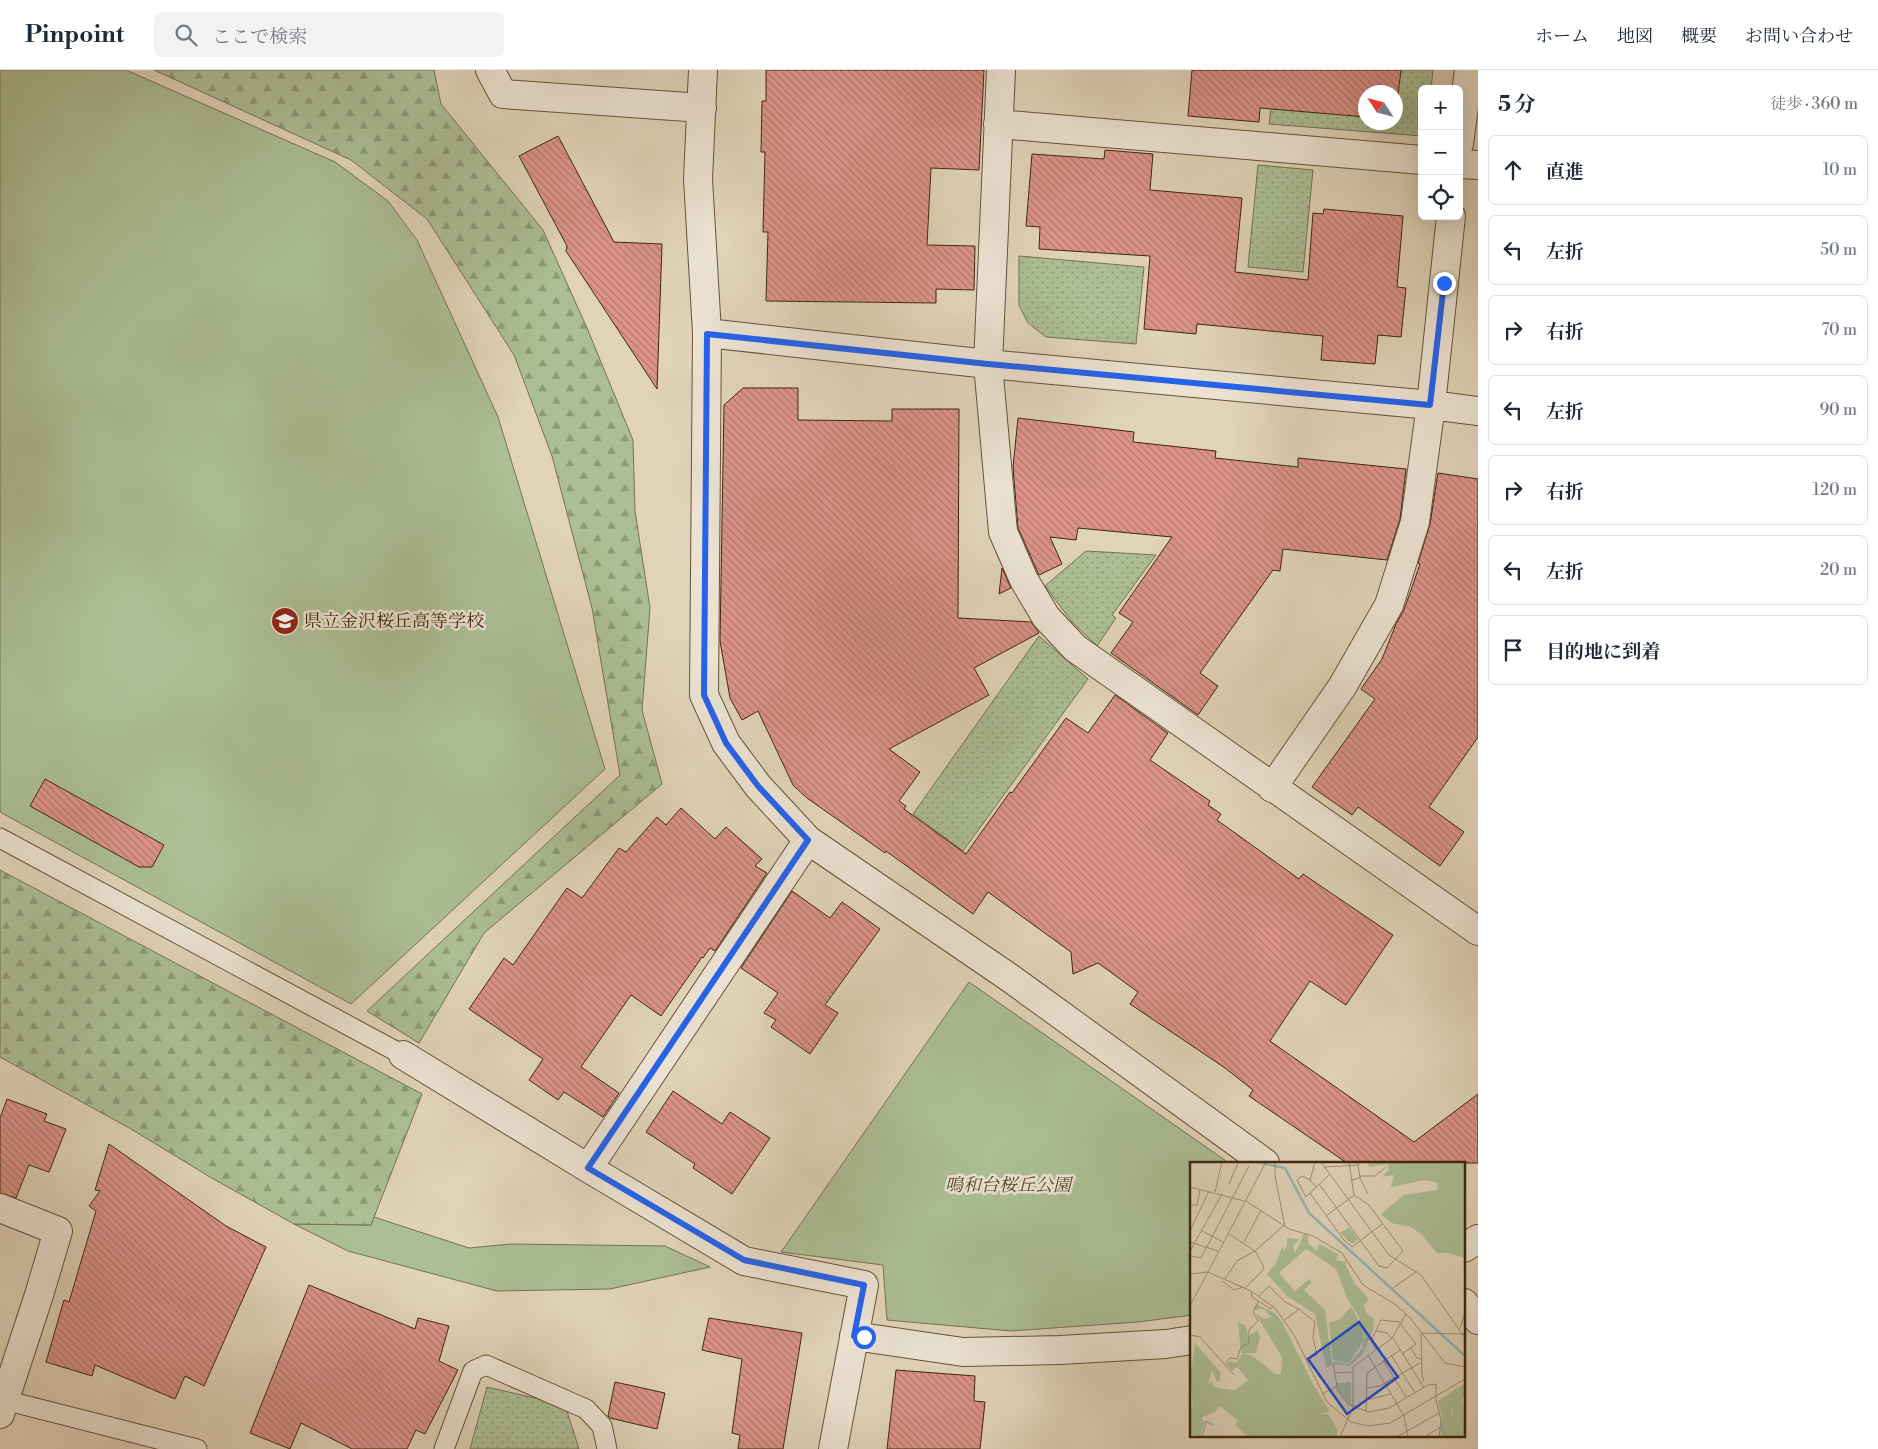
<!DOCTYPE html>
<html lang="ja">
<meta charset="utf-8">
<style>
body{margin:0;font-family:"Libre Bodoni","Noto Serif JP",serif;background:#f2f2f3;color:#1f2937}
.controls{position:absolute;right:15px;top:15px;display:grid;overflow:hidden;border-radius:8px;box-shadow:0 5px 20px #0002}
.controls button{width:45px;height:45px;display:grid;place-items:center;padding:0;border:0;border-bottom:1px solid #e0e1e3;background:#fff;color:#1f2937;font:25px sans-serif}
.compass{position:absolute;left:1358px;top:15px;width:45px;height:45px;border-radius:50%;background:#fff;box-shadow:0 5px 20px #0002;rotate:306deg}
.stop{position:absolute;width:15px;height:15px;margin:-11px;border:4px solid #2563eb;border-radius:50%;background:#fff}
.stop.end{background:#2563eb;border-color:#fff;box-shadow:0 1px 5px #0008}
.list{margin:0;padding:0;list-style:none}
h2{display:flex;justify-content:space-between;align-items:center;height:65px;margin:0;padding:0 20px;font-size:21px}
h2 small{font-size:16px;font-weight:400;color:#747a83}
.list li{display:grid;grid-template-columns:32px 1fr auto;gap:15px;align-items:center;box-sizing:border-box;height:70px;margin:0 10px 10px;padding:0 10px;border:1px solid #e0e1e3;border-radius:8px}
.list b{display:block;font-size:19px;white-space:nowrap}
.list em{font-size:16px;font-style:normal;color:#747a83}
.icon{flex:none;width:28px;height:28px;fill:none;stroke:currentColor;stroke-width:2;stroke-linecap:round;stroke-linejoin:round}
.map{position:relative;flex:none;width:1478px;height:1379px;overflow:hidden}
header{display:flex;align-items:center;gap:30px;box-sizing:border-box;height:70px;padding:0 25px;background:#fff;border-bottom:1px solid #e0e1e3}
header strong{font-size:24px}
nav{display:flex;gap:28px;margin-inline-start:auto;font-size:18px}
.search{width:350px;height:45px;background:#f2f2f3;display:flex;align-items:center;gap:12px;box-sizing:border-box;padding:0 18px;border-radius:8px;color:#747a83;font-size:19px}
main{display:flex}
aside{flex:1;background:#fff}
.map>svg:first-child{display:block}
</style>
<header>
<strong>Pinpoint</strong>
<div class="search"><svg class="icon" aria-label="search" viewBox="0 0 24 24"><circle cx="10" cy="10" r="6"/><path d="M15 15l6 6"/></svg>ここで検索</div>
<nav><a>ホーム</a><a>地図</a><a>概要</a><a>お問い合わせ</a></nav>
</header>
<main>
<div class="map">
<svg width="1478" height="1379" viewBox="0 0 1478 1379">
<defs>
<pattern id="forest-firs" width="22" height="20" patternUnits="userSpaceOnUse" patternTransform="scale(1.25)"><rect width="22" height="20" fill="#acbe95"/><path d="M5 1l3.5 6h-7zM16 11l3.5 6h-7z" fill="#8d9a78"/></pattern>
<pattern id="garden-dots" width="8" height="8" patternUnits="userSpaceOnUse" patternTransform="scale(1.25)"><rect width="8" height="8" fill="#acbe95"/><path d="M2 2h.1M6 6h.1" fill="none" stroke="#8d9a78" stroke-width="1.8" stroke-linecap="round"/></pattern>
<pattern id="building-back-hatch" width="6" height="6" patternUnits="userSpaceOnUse" patternTransform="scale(1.25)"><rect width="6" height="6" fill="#dc938b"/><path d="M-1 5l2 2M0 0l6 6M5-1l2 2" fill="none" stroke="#b47870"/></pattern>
</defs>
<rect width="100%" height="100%" fill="#e0d3ba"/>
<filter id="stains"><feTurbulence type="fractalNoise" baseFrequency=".004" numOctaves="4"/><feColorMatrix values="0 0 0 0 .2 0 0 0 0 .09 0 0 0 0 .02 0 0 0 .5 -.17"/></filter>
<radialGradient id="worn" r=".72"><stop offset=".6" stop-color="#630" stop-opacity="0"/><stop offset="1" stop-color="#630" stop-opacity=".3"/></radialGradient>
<path fill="#acbe95" stroke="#767350" d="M0,0H126L335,92L388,131L417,170L498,347L605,699L351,934L0,742Z
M969,912L1229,1093H1192V1245L1138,1252L1011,1261L887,1250L883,1195L781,1182Z
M374,1147L469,1178L511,1174L665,1176L710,1197L610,1219L497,1221L348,1181L294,1154L371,1155Z"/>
<path fill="url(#forest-firs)" stroke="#767350" d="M154,0H434L441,34L543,160L587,258L633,370L635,441L650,538L642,640L662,714L484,863L419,973L367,941L620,705L592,538L552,386L514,285L427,149L351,90Z
M0,800L422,1024L371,1155L294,1154L210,1107L131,1059L0,987Z"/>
<path fill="url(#garden-dots)" stroke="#767350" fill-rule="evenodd" d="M1276,0H1433L1431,19H1422V66L1269,54ZM1366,22H1396V52H1366Z
M1258,95L1313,100L1303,202L1248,197Z
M1019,186L1144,197L1136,274L1046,267L1028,253L1019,235Z
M1086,481L1156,485L1112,545L1116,548L1097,576L1072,552L1045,516Z
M1039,566L1088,609L963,781L913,744Z
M487,1317L565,1335L579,1379H470Z"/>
<path fill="url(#building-back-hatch)" stroke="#3f280c" d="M766,0H984L979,100L931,98L927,175L975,176L974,220L936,219V233L766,231L768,162H763L765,82H761L762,31H766Z
M1192,0H1401L1397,33H1396V22H1366V47L1260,38L1259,52L1188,46Z
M558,66L614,172L662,174L657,319L566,181L567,176L519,86Z
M1105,80L1153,84L1150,120L1242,128L1235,202L1308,210L1313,143L1323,144L1324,139L1403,146L1397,217L1406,218L1401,267L1378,265L1375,294L1321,290L1323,266L1197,254L1196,264L1144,259L1150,186L1039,179L1040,157L1026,156L1032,84L1104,89Z
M743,318H798V350L892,351V339H959L958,548L1031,552L1039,563L974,598L989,625L889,679L920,702L899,731L906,736L904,739L966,784L1010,722L1012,723L1066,648L1088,663L1115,625L1168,663L1150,690L1210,731L1208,735L1221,744L1217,750L1299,809L1303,804L1393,865L1346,935L1310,911L1270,971L1414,1072L1478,1024V1093H1347L1249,1026L1253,1020L1225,998L1130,934L1138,922L1098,893L1073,904L1071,882L988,822L973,844L886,781L885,783L807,728L793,715L758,641L742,650L730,628L720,571L724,335Z
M1018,348L1134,362L1133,372L1216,381L1215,388L1298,397V388L1406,399L1400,449L1387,490L1283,479L1280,501L1273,500L1200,603L1218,616L1198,645L1111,583L1133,552L1119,543L1172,467L1078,458L1076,470L1050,467L1062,494L1039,505L1018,458L1013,397Z
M1438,403L1478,409V667L1429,737L1464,762L1440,796L1358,737L1352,745L1312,717L1375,629L1361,619L1382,589L1396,554L1404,540L1420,494L1418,493L1430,454Z
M1002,498L1011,518L999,524Z
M45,709L164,775L152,797H139L30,736Z
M681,738L715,769L726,757L762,789L755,796L767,803L715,881L710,878L703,888L702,887L661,946L631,925L581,997L619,1023L603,1047L564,1022L558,1030L529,1010L543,989L469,939L504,888L513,895L567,818L582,828L619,778L626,782L657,747L666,755Z
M792,821L830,848L842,832L880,859L825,935L838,943L810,984L771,957L776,950L764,943L778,923L741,898Z
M673,1021L722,1054L730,1042L770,1068L732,1124L693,1098L695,1094L646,1062Z
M7,1029L47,1044L44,1051L66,1059L49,1102L29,1095L16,1128L0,1123V1048Z
M109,1074L226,1156L266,1177L204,1316L185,1306L175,1329L95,1295L92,1306L46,1292L64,1230L69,1232L96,1141L89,1136L100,1121L95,1120Z
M309,1215L415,1259L418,1248L449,1256L439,1291L458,1300L425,1364L416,1360L407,1379H352L301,1353L290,1379L250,1363Z
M709,1248L802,1263L783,1379H738L740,1365L732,1363L742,1289L702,1280Z
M896,1300L975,1306L974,1331L985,1332L980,1379H887Z
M615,1312L665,1323L657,1359L610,1348L608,1346Z"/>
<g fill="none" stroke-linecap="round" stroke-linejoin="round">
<g stroke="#675338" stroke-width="21">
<path id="service" d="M0,768L403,985
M0,1329L197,1379
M444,1379L473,1301L486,1295L586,1339L602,1356L607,1379"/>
</g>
<g stroke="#675338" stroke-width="30">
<path id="minor" d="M490,0L503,24L702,38
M703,0L698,109L707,263L704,625L726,673L758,716L808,770L1010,908L1265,1093
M1001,0L988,294L1003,462L1024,510L1046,547L1075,578L1478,861
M998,54L1422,90
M1459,74L1469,0
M1459,94L1478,95
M707,263L988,294L1431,335L1478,341
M1272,718L1342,617L1389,535L1415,452L1431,335L1451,146
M403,985L588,1098L744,1191L864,1215L833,1379
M588,1098L808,770
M0,1138L58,1161L39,1225L0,1344
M1464,1178L1478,1169
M1464,1233L1478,1250
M854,1266L963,1282L1060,1280L1166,1274L1192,1270"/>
</g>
<use href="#service" stroke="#ebe2d2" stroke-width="19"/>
<use href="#minor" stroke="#ebe2d2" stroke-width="28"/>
</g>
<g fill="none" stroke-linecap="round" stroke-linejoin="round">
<path stroke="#2563eb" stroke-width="6" d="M864,1267L854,1266L864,1215L744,1190L588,1098L808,770L758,716L726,673L704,625L707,264L988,294L1430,335L1444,213"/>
</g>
<defs>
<g id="school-disc" transform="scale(1.4375)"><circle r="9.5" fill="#8f2418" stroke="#ebe2d2"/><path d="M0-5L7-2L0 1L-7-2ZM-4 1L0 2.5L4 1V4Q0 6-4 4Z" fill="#fff"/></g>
</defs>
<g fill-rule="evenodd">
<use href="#school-disc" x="285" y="551"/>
</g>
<g text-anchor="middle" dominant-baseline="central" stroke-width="5" stroke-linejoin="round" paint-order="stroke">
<g font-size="18" fill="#3f280c" stroke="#ebe2d2" text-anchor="start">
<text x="304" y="551">県立金沢桜丘高等学校</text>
</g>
<g font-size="18" font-style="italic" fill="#554627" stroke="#ebe2d2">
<text x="1008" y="1115">鳴和台桜丘公園</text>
</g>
</g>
<g transform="translate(1190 1092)">
<rect width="275" height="275" fill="#e0d3ba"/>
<path d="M159,65L168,77L162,82L150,71ZM66,142L85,151L92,160L125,226L109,227L91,176L86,178L74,164V157L82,155L73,147L63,148ZM161,145L171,162L174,178L159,201L143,198L139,161L150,157ZM161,220V241L160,242L146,226V221ZM131,236L140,249L129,253L122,268L119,267L124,245ZM262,246H271L275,253V266L263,257Z" fill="#acbe95"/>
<path d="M178,0H275V96L258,91H247L231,72L221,65L201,61L191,52L214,33L247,28L248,21L235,18L201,25L204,13L192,15L199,7L197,2L179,5ZM114,72L118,73V81L127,89L129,82L148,92L146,98L157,100L155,102L165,122L179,137L174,143L176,151L184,157L183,169L172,193L160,204L144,202V199L159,202L172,187L175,175L169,155L157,136L146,107L116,87L89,111L105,129L119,117L122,120L114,128L135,148L142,203L136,205L125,152L97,134L77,112L86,101L92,85L94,88L97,83V76L110,77L103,84L105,91ZM65,151L74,157V164L86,178L92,176L109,227L126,226L131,236L125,243L119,267L122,268L129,253L138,252L147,267V275H68L30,244L25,250L12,255L14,261L10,275L0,272V246L3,244L0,218L5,181L30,210V219H27L22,208L18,222L22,220L23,224L31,227L45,228L58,218L47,205L42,209L36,202L39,199L46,201L53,191L64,195L85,212H91L92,195ZM48,160L56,164L58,175L67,168L70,176L66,191H51ZM275,221V234L272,237L275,253L271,246H262L261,250L263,257L275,266V275H250L252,255L248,239Z" fill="#acbe95"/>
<path d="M49,257L68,275H58L45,263Z" fill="#acbe95"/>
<path fill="none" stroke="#94b7b3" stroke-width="2.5" d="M66,0L95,6L119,51L275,194M253,259L251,268L259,275"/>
<path fill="none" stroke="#a08f74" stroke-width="1" d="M85,0V14L95,65M125,0L120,18L126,25M131,0L199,93L231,113L275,176M134,5L168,3V0M139,13L120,31L153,77L162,85L192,62M170,14H185L196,5M170,16L178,32M120,18L112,14L107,18L116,35L120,31M161,18L170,16L168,3M39,22L48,1L44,0M129,22L189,104L197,106L213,89L179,43L164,33L159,0M0,25L54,39M25,30L32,0M56,39L99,67L123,74L152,91L173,123L205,142L221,157L255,201L275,205M0,43H7L10,28M136,54L164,33M0,69L19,29M12,69L33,80M39,72L65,89L73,103L74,107L55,126M0,80L28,89M54,80L71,48M0,89L32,32M0,94L11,96L59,4M18,110L61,129L85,146L104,173L137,240L161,260L178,264L200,261L275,217M0,112L18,110M35,117L47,99L65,89L93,64M32,119L44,128L53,125M203,126L227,109M61,129L62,135L81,147L83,144M69,134L79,124L95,140L109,147M0,144L76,0M95,158L109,147L125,160L123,175L127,193L115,197M270,167L275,150M186,169L197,171L201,176M0,173L10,175L44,213M203,176L234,226M221,186L227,196L231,197M186,187L181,179L191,158L209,160L226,182L212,192M178,193L214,254L218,275M201,193L225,231M193,198L216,235M35,201L40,196L47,197L51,185L59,181V168L68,159L63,150L69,139M144,211L162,210M231,221L234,218L232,214L231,171L274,172M145,225L158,242L179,250L199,246L238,223L246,222V238L251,258L249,275M176,226L190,224L230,201M132,232L147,224L143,201M176,238L200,232M176,249L177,211L210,188M12,275L16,259L23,263M150,275L163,245V205L202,176L216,152M207,275L249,251M235,275L250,265"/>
<path fill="#1d4ed8" fill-opacity="0.15" stroke="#1d4ed8" stroke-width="2.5" d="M169,160L208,215L157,252L118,197Z"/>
<rect width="275" height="275" fill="none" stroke="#3f280c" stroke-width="2.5"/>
</g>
<rect width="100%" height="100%" filter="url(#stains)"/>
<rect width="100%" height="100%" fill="url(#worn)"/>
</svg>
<div class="controls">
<button>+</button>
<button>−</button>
<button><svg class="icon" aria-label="locate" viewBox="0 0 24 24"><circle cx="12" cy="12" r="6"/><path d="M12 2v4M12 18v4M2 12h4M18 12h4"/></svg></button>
</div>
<svg class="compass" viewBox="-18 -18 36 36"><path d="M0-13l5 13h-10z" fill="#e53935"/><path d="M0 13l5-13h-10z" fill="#747a83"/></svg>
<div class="stop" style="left:864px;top:1267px"></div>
<div class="stop end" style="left:1444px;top:213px"></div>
</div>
<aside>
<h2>5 分<small>徒歩 · 360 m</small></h2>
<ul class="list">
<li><svg class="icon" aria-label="ahead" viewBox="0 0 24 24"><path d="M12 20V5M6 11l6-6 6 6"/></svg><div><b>直進</b></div><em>10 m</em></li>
<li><svg class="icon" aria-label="left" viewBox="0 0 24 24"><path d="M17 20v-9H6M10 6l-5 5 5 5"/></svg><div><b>左折</b></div><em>50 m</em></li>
<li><svg class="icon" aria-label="right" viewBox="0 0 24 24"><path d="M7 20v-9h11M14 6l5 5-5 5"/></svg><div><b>右折</b></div><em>70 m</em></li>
<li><svg class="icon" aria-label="left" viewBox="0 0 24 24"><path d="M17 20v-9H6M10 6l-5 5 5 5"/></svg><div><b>左折</b></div><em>90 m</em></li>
<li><svg class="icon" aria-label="right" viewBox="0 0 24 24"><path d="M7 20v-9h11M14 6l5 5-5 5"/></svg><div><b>右折</b></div><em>120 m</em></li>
<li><svg class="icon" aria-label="left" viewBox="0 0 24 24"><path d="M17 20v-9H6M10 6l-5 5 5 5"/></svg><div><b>左折</b></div><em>20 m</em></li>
<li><svg class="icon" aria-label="arrive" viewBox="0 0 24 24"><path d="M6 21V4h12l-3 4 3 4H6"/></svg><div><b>目的地に到着</b></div></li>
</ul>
</aside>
</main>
